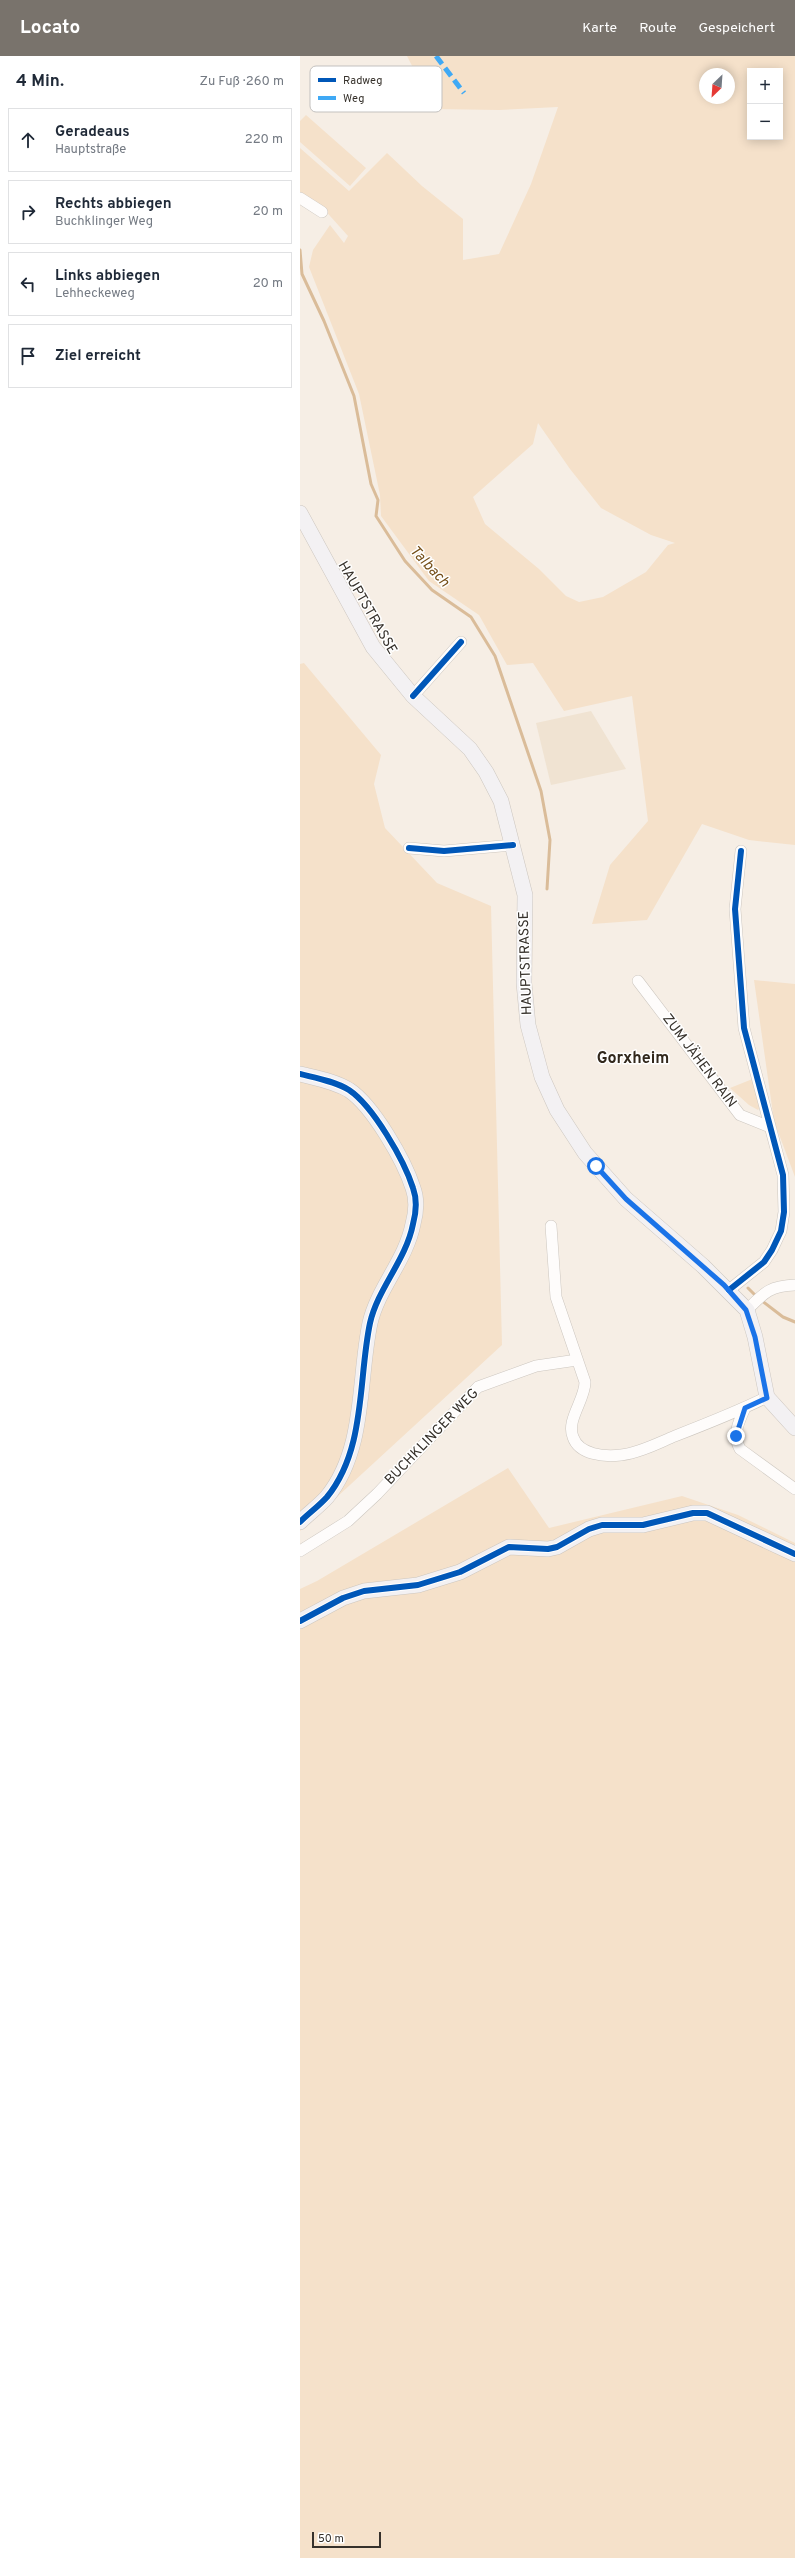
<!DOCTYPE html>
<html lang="de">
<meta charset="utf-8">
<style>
body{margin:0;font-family:Overpass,sans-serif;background:#f6f6f7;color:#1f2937}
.controls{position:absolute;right:12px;top:12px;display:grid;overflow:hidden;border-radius:0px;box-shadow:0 2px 10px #0003}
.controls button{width:36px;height:36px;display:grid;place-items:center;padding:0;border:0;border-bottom:1px solid #e0e1e3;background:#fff;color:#1f2937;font:20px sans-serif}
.compass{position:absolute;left:399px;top:12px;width:36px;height:36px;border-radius:50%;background:#fff;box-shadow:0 2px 10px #0003;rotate:205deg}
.scale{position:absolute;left:12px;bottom:10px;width:69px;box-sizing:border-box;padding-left:4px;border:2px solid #36312b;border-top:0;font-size:11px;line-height:14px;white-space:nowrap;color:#36312b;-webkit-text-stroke:3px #fff;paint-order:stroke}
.stop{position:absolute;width:12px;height:12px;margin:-9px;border:3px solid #1a73e8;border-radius:50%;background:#fff}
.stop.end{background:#1a73e8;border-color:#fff;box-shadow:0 1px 4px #0008}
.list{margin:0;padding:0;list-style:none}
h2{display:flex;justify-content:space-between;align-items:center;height:52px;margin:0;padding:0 16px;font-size:17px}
h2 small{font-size:13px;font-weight:400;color:#747a83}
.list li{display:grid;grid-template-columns:26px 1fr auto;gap:12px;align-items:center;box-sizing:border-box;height:64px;margin:0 8px 8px;padding:0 8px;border:1px solid #e0e1e3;border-radius:0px}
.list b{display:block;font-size:15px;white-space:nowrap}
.list p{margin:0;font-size:13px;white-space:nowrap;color:#747a83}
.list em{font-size:13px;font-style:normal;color:#747a83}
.icon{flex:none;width:22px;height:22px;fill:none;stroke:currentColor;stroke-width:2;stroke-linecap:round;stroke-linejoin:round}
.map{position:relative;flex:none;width:495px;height:2502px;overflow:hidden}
header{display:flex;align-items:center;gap:24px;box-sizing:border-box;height:56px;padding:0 20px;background:#79736c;color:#fff}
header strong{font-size:19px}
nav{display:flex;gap:22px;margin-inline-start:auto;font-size:14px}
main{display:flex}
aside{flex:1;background:#fff}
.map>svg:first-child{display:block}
</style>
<header>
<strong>Locato</strong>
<nav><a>Karte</a><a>Route</a><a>Gespeichert</a></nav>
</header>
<main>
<aside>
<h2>4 Min.<small>Zu Fuß · 260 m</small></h2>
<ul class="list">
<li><svg class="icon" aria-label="ahead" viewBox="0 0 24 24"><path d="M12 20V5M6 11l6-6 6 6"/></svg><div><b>Geradeaus</b><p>Hauptstraße</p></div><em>220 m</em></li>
<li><svg class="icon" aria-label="right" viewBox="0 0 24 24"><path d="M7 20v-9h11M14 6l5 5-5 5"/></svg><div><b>Rechts abbiegen</b><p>Buchklinger Weg</p></div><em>20 m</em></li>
<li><svg class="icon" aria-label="left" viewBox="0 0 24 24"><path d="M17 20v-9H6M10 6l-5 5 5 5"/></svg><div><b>Links abbiegen</b><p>Lehheckeweg</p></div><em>20 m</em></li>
<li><svg class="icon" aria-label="arrive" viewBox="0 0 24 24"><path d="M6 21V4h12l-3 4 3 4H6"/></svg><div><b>Ziel erreicht</b></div></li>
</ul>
</aside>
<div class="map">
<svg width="495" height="2502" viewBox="0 0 495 2502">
<rect width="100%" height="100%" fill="#f6eee5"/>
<path fill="#f0e3d2" d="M291,655L326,713L251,729L236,667Z"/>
<path fill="#f5e1ca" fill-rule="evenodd" d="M107,0H495V789L449,784L402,768L347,864L292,868L310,809L348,765L332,640L264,655L233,607L207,609L179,559L129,525L81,460L80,439L59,338L9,211L13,194L30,169L44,187L48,180L22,151L0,137V92L49,135L87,97L122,130L163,163V204L199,198L231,128L258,51L199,54L134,53ZM450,15H480V81H450ZM405,18H429V42H405ZM238,367L270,413L301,452L351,479L375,487L368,489L346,516L303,541L279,546L266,540L239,513L185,468L173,441L233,388Z
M6,59L66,112L50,130L0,86V65Z
M4,607L81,699L74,728L85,772L137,827L191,850L202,1289L0,1475V608Z
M454,924L495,928V1121L474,1065Z
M455,1022L461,1050L458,1054L449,1049L430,1032Z
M208,1412L249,1472L382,1440L438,1459L495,1487V2502H0V1533L17,1525Z"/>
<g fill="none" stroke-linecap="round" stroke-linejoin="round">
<path stroke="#dabc99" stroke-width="3" d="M0,194L2,218L24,265L54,340L71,428L78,444L76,460L105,505L132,534L171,561L195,600L241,735L250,784L247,833
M448,1232L457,1241
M461,1244L483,1261L495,1266"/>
<g stroke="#ccc6bf" stroke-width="12">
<path id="street" d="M0,142L22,156
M113,640L161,586
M109,792L144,795L213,789
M338,925L440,1059L470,1071
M251,1170L256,1241L285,1326C285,1344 266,1364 273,1381C279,1399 305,1401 321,1399C339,1397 358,1387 375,1380C406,1368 437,1356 467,1341
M429,1234L464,1206L472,1194L481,1175L484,1156L483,1119L444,972L435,853L441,795
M447,1254C464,1237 469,1230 495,1229
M445,1352C439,1365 432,1379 440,1393L495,1433
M0,1495L48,1465L77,1438L178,1331L236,1310L277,1304"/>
</g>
<g stroke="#ccc6bf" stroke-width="16">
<path id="secondary" d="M0,457L73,591L113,640L170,693L186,716L201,745L225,839L224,927L228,969L242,1021L257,1054L285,1097L326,1143L403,1210L447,1254L455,1281L467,1341L495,1372
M0,1018C16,1022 34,1025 49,1034C73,1050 104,1104 113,1132C117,1143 116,1157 113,1168C106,1204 78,1232 70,1267C58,1324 66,1393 27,1441C19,1450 9,1457 0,1466
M0,1565L43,1542L64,1535L118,1529L160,1516L209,1491L248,1493L257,1491L289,1473L302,1469H343L393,1457H407L495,1498"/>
</g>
<use href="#street" stroke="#fefcfb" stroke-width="11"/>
<use href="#secondary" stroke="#f3f1f3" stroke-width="15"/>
<path stroke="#3fa9f5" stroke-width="5" stroke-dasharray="10 5" stroke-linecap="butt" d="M136,0L164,37"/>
<g stroke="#fff" stroke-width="8">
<path id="cycleway" d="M113,640L161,586
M109,792L144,795L213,789
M0,1018C16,1022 34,1025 49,1034C73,1050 104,1104 113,1132C117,1143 116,1157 113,1168C106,1204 78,1232 70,1267C58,1324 66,1393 27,1441C19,1450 9,1457 0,1466
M429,1234L464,1206L472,1194L481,1175L484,1156L483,1119L444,972L435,853L441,795
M0,1565L43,1542L64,1535L118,1529L160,1516L209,1491L248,1493L257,1491L289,1473L302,1469H343L393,1457H407L495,1498"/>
</g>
<use href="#cycleway" stroke="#0057b8" stroke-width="6"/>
</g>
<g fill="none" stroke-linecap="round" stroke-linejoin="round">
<path stroke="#1a73e8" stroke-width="5" d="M296,1110L326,1143L424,1229L446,1254L455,1281L467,1342L445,1352L436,1380"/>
</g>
<g text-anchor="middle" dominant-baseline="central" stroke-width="3" stroke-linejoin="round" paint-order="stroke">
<g font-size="14" fill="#36312b" stroke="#fff">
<text transform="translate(67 552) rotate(60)">HAUPTSTRASSE</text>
<text transform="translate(226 907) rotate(-92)">HAUPTSTRASSE</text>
<text transform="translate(399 1005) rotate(53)">ZUM JÄHEN RAIN</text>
<text transform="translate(132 1381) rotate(-46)">BUCHKLINGER WEG</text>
</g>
<g font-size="15" font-style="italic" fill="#744e17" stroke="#fff">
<text transform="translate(129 511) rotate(47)">Talbach</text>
</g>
<g font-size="16" font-weight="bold" fill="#32281c" stroke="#fff">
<text x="333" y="1003">Gorxheim</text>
</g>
</g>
<rect x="10" y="10" width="132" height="46" rx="6" fill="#fff" stroke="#c3c1bf" stroke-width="1"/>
<rect x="18" y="22" width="18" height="4" fill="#0057b8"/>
<rect x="18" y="40" width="18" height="4" fill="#3fa9f5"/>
<g font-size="11" fill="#36312b">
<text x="43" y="28">Radweg</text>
<text x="43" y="46">Weg</text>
</g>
</svg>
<div class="controls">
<button>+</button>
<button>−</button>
</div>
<svg class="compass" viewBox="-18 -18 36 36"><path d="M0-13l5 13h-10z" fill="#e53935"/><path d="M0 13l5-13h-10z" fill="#747a83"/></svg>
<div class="scale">50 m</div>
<div class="stop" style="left:296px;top:1110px"></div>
<div class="stop end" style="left:436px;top:1380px"></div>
</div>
</main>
